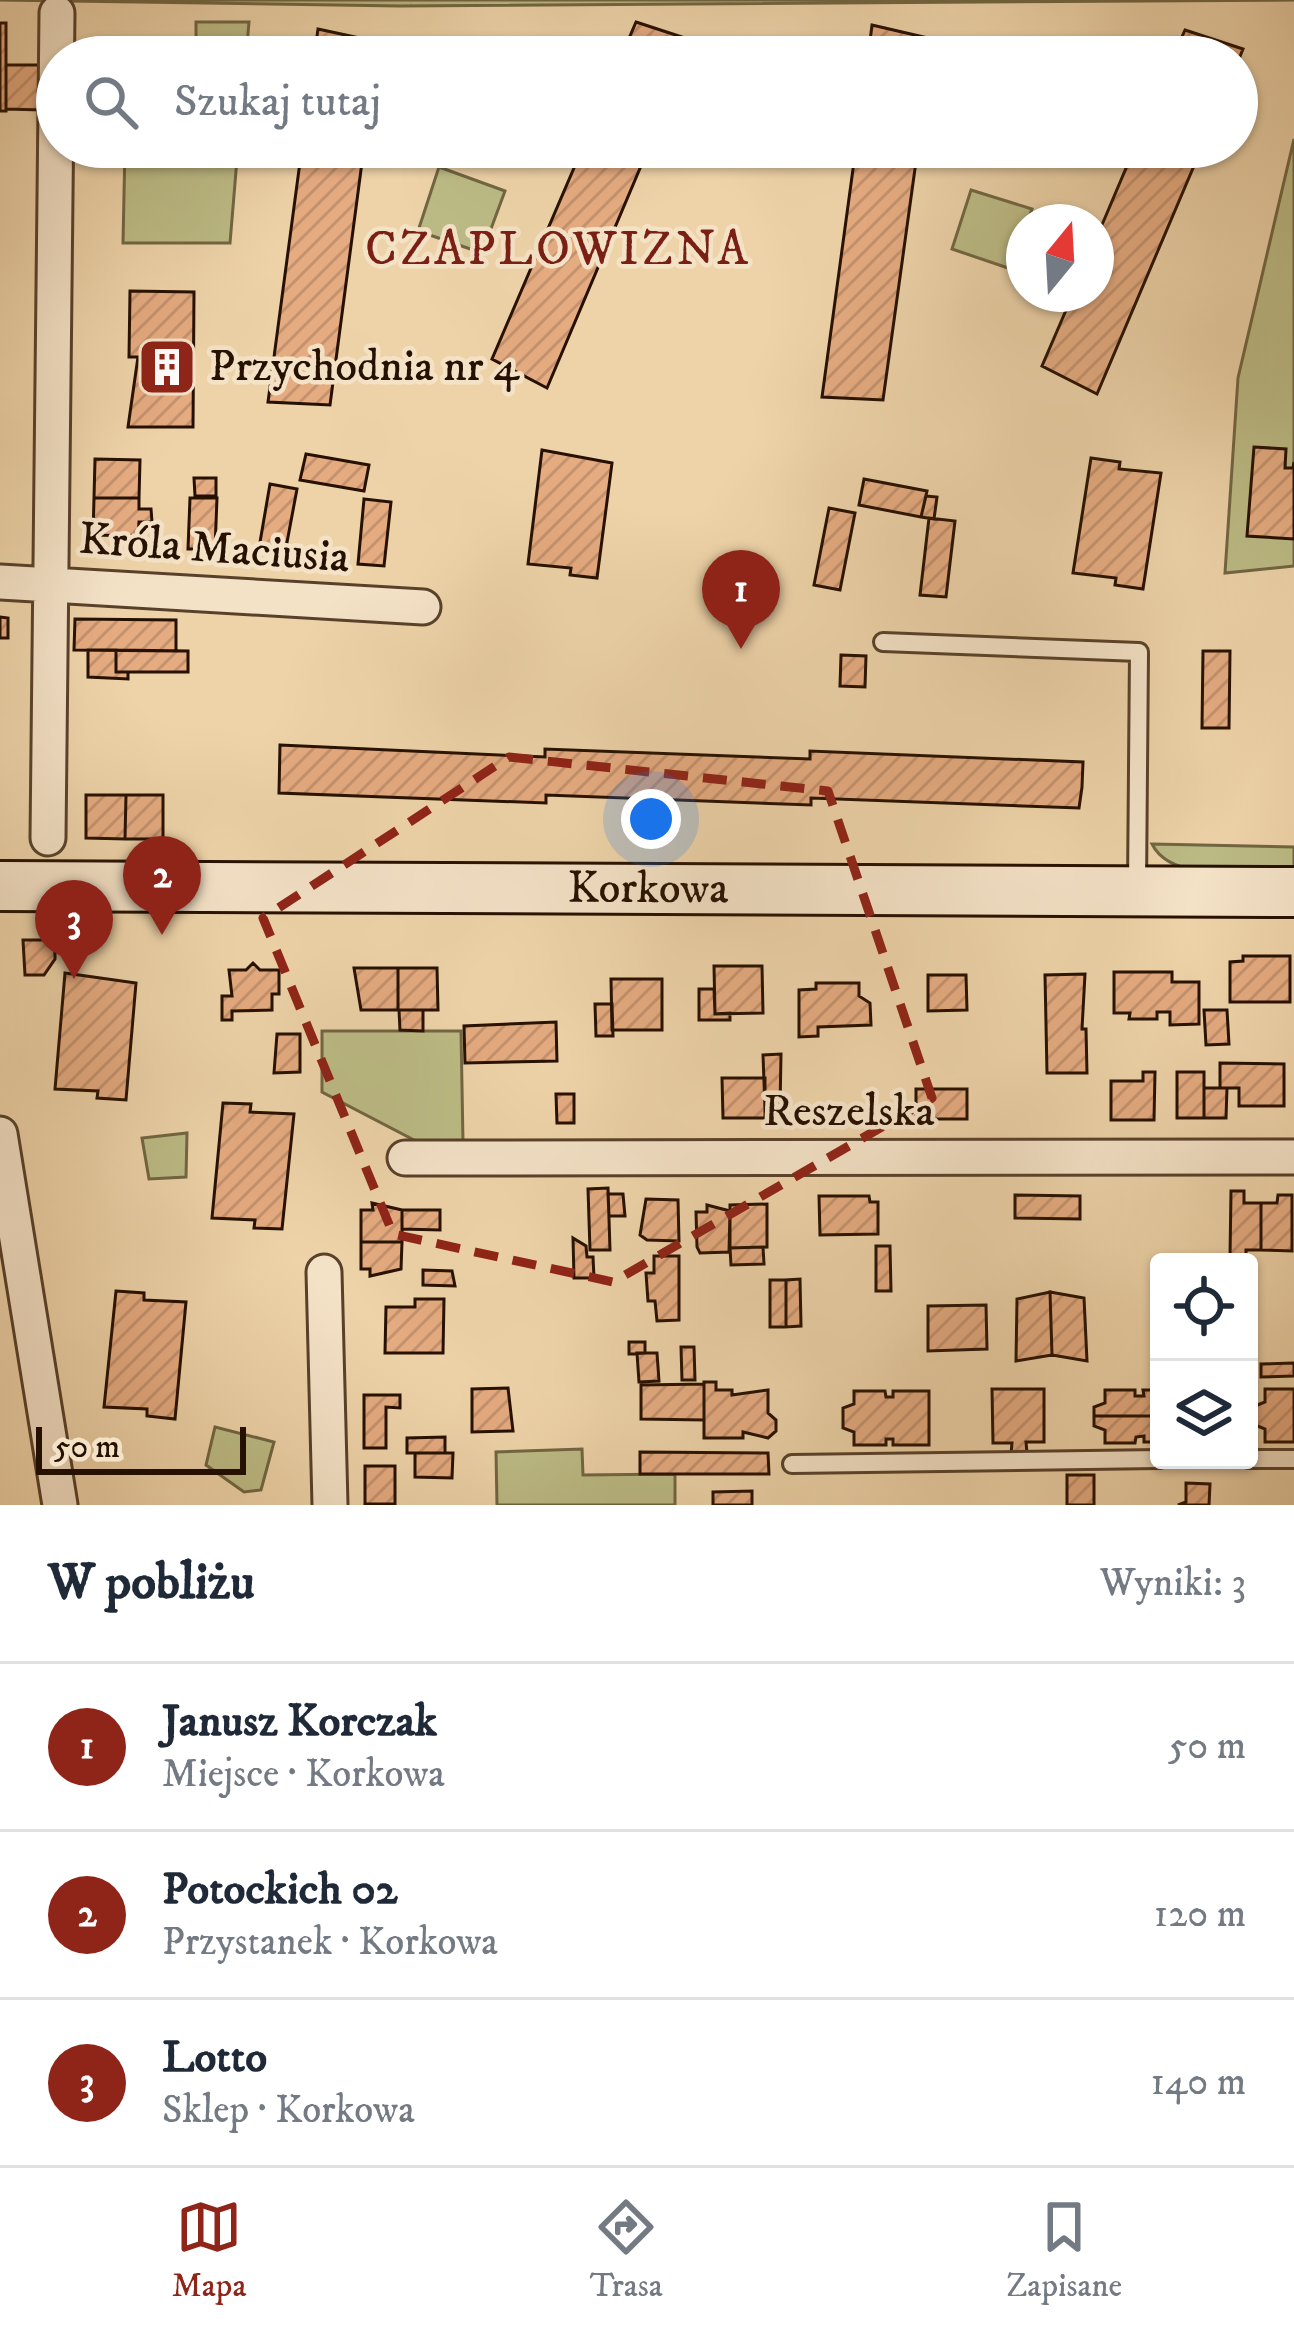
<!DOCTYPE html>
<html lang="pl">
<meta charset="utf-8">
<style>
body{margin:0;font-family:"IM FELL DW Pica",serif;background:#f2f2f3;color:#1f2937}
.controls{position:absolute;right:36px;bottom:36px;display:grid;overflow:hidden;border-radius:12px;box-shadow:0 3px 9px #0004}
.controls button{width:108px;height:108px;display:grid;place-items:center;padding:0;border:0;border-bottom:3px solid #e0e1e3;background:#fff;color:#1f2937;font:60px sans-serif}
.compass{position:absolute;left:1006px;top:204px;width:108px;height:108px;border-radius:50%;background:#fff;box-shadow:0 3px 9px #0004;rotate:18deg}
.scale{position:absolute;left:36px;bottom:30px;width:210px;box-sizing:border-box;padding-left:12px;border:6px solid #261000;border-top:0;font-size:33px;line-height:42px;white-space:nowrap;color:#261000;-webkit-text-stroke:9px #f4e2c7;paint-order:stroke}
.you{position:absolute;left:651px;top:819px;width:42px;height:42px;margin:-30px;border:9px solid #fff;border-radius:50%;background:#1a73e8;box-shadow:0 0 0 18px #1a73e833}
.badge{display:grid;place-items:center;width:78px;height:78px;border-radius:50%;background:#8f2418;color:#fff;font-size:39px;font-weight:700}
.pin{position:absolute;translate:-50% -99px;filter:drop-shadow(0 3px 6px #0008)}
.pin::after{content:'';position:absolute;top:63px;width:42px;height:36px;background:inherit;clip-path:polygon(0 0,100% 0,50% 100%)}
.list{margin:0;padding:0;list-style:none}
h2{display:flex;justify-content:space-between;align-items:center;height:156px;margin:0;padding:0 48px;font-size:51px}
h2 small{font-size:39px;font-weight:400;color:#747a83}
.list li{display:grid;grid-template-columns:78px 1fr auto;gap:36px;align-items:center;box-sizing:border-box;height:168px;padding:0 48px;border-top:3px solid #e0e1e3}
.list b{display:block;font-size:45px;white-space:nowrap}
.list p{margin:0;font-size:39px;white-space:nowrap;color:#747a83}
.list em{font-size:39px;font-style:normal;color:#747a83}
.icon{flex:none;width:66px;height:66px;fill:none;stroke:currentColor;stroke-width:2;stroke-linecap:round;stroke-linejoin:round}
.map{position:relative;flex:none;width:1294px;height:1505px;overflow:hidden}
.search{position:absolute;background:#fff;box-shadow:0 3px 9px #0004;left:36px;right:36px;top:36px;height:132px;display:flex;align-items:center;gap:30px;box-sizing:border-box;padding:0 42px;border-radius:66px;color:#747a83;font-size:45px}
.sheet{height:660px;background:#fff}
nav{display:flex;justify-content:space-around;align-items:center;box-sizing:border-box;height:168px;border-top:3px solid #e0e1e3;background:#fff;font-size:33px;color:#747a83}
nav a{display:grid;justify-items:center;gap:6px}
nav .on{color:#8f2418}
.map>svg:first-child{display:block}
</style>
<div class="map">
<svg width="1294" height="1505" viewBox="0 0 1294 1505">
<defs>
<pattern id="forest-firs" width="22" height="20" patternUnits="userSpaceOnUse" patternTransform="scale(3)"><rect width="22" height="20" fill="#bcbb85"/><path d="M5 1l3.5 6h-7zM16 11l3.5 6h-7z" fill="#a1a071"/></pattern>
<pattern id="building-hatch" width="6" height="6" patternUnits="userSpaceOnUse" patternTransform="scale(3)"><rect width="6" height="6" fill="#e5ab81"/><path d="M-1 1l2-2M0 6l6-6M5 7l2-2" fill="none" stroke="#c4926e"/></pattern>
</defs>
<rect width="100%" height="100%" fill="#eed3a9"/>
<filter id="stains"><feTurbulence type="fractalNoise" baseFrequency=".00167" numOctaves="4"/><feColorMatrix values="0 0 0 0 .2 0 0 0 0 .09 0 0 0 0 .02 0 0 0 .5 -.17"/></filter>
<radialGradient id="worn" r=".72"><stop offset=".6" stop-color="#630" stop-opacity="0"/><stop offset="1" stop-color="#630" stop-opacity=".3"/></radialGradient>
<path fill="#bcbb85" stroke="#716642" stroke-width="3" d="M196,22H249L246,57H196Z
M1294,139V566L1225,573L1238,378Z
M125,147H238L230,243H123Z
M439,167L505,191L482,253L418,231Z
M971,190L1032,209L1011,269L952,249Z
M1152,844L1294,847V869C1254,869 1173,886 1152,844Z
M322,1031H461L463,1142L416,1141L322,1092Z
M187,1133L186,1177L149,1179L142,1138Z
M215,1427L274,1442L261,1490L244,1492L206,1465Z
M582,1449L583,1475L675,1474V1505H497L496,1452Z"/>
<path fill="url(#forest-firs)" stroke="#716642" stroke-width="3" d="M0,0H1294L400,6Z"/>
<path fill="url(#building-hatch)" stroke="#261000" stroke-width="3" d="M636,22L694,41L687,57H621Z
M0,23H6V111H0Z
M872,25L932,39L930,57H868Z
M318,29L378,42L376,57H314Z
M1185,30L1243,49L1237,64V57H1173Z
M6,65H41L42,110L6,109Z
M302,147H364L330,405L268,402Z
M583,147H649L547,388L492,359Z
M856,147H918L883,400L822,397Z
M1135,147H1202L1097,394L1042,366L1073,294H1096V239Z
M130,291L194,292L193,427H128L138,357H129Z
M1254,447L1286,449L1285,468H1293L1294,462V539L1247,536Z
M542,450L612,463L597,578L570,575L571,568L528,564Z
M306,454L369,465L364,491L300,480Z
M1091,458L1120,462L1119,469L1161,473L1143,589L1115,585L1116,578L1073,573Z
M95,459L140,460L139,498H94Z
M194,478H216V496H195Z
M864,479L927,491L921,517L859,505Z
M270,484L297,489L285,553L259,548Z
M926,496L937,497L934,519L921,517Z
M94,498H139V509H151L152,522H139L138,536L93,535Z
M190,498H217L215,549H188Z
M364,499L391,502L384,566L358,564Z
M829,508L855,513L840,590L814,585Z
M929,518L955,521L946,597L920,595Z
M0,617L8,618V638H0Z
M75,619L176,620V651L74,650Z
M88,650H116V672H128V679L88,677Z
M116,650L188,651V672H116Z
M1203,651H1230L1229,728H1202Z
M841,655L866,656L865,687L840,686Z
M280,745L545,757V749L810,759V751L1083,762L1082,787L1079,808L811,798V805L546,795V803L279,793Z
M86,795H126L125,839L86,838Z
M126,795H163V839H125Z
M23,940H55V959L44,975H25Z
M1243,956H1290V1002H1230V962L1243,961Z
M253,963L260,970H279V994H272V1010L232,1011V1020H222V996H232L229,970H246Z
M714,966H762L763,1013L715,1014Z
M354,968H398V1010H361Z
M398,968H437L438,1010H398Z
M1114,972H1172V982H1199V1024L1170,1025V1012H1157V1019H1129L1130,1013H1114Z
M65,973L136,983L126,1100L97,1098L98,1091L55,1089Z
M1085,974L1082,1029H1086L1087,1073H1047L1045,975Z
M928,975H966L967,1010L928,1011Z
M611,979H662V1030H612Z
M816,983H859V996L870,1003L871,1025L818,1027V1036L799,1037V990L816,989Z
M699,989H714L715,1014L730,1013V1020H699Z
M595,1004H612L613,1036H596Z
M399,1010H423V1031L400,1030Z
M1204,1010H1227L1229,1044L1206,1045Z
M556,1022L557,1061L465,1063L464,1026Z
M277,1034H300V1072L274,1073Z
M781,1054L780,1108L765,1109L763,1055Z
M1220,1063L1284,1064V1106H1239V1088H1220Z
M1143,1072H1155L1154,1120H1111V1081H1143Z
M1177,1072H1204V1118H1177Z
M722,1078H765V1118H723Z
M1204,1088H1227L1226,1118H1204Z
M916,1089H967V1119H916Z
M556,1094H574V1123H557Z
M223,1103L251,1104L250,1112L294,1114L282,1229L254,1228L255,1220L212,1218Z
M608,1188L610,1250H590L588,1189Z
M1231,1191H1244V1203H1261V1250H1246V1257H1230Z
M608,1194H623L625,1216H609Z
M1015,1195L1080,1196V1219L1015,1218Z
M1278,1195H1292V1251L1261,1250V1203H1277Z
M819,1196H869L870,1202H878V1234L820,1235Z
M646,1199L678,1200L679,1241L647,1240L640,1235Z
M372,1203L402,1210V1242H361V1210H373Z
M767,1204V1247L730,1248V1205Z
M707,1205L730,1211L729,1252L700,1253L697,1247L696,1212H707Z
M402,1210H440V1230L402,1229Z
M573,1238L586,1246L587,1257H593L594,1278H574Z
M361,1242H402L401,1269L370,1276V1269H361Z
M876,1246H890L891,1291H876Z
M763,1247L764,1264L731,1265L730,1248Z
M654,1256H679V1320L657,1321L655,1301H648L646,1273H654Z
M423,1270L452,1271L455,1286L423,1285Z
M800,1279L801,1326L786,1327V1280Z
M770,1280H786V1327H770Z
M116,1291L144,1293V1300L186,1302L175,1419L147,1416V1409L104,1407Z
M1050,1292L1052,1355L1016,1361L1017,1299Z
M1050,1292L1084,1298L1087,1361L1052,1355Z
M415,1299H444L443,1353H385L386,1307H415Z
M986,1305L987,1349L928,1351V1306Z
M629,1342H645V1353L629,1354Z
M681,1347H694L695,1380H682Z
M637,1353H657L659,1381L639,1382Z
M1294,1363V1376L1261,1377V1364Z
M704,1382H716V1390H732V1395L768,1390V1413L776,1420V1431L768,1438L743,1432V1438H704Z
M704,1384V1420L641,1419V1385Z
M508,1388L513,1431L472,1432V1389Z
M992,1389H1044V1442H1026L1027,1453L1011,1454L1012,1443H993Z
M1265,1389H1294V1442H1265V1429L1255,1425V1406L1265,1402Z
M1105,1390H1135V1396H1144L1143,1390H1159V1416H1094V1407L1105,1403Z
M854,1391H885L886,1397H893V1391H929V1445H893V1439H886V1445H854V1432L843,1428V1408L854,1404Z
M364,1395H400V1408L386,1407V1448H364Z
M1094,1416H1159V1442H1144V1436L1136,1437L1135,1443H1105V1430L1094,1426Z
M445,1437V1453H407V1438Z
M640,1452L768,1453L769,1474H640Z
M415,1453H453L452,1478L415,1477Z
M365,1466H395V1504H365Z
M1067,1475H1094V1505H1067Z
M1186,1483L1210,1484L1209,1505H1178L1186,1502Z
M752,1491V1505H713V1492Z"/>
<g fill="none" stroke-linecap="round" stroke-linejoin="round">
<g stroke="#58412a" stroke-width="22">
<path id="lane" d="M883,642L1139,652L1137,886
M1249,1459H1294
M792,1464L1159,1459"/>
</g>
<g stroke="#58412a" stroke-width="39">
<path id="street" d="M0,582L423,607
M48,838L57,13
M0,1134L60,1505
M405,1158L1294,1157
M324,1272L330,1505"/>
</g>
<g stroke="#261000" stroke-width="54">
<g id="secondary">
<path id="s1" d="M0,886L1294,892"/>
</g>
</g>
<use href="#lane" stroke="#f4e2c7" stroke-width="16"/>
<use href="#street" stroke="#f4e2c7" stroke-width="33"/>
<use href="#secondary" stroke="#f4e2c7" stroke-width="48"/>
</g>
<path fill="none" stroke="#8f2418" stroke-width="9" stroke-dasharray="24 15" stroke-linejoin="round" d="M509,757L828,791L932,1098L613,1282L393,1234L263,918Z"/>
<defs>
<g id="building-square" transform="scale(3)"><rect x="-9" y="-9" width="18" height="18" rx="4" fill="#8f2418" stroke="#f4e2c7"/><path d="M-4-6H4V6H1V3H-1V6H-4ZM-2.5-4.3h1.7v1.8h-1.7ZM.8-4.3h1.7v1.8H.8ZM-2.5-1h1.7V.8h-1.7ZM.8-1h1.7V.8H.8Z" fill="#fff"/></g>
</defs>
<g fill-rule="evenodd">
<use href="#building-square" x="167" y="367"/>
</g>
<g text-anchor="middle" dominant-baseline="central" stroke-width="9" stroke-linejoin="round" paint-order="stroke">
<g font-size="45" fill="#261000" stroke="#f4e2c7" text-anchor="start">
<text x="209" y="367">Przychodnia nr 4</text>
</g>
<g font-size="45" fill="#261000" stroke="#f4e2c7">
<text transform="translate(214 549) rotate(4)">Króla Maciusia</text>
<text stroke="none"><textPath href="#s1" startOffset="648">Korkowa</textPath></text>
<text x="849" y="1112">Reszelska</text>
</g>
<g font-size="48" letter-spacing="3" fill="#7a1f14" stroke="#f4e2c7">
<text x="558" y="250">CZAPLOWIZNA</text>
</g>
</g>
<rect width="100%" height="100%" filter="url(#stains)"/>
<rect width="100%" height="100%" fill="url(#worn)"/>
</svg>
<div class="controls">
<button><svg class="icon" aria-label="locate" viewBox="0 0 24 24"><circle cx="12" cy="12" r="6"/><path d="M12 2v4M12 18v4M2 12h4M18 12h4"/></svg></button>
<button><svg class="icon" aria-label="layers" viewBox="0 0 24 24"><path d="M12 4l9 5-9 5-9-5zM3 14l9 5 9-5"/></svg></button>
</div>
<svg class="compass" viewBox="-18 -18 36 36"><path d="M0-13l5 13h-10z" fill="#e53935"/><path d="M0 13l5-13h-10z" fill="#747a83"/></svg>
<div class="scale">50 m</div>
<div class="you"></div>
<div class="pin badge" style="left:741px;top:649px">1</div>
<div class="pin badge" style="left:162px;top:935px">2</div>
<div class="pin badge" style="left:74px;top:979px">3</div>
<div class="search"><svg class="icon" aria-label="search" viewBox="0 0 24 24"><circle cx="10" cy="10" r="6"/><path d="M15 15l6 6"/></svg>Szukaj tutaj</div>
</div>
<section class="sheet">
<h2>W pobliżu<small>Wyniki: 3</small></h2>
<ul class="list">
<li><span class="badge">1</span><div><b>Janusz Korczak</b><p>Miejsce · Korkowa</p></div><em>50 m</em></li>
<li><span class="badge">2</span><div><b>Potockich 02</b><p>Przystanek · Korkowa</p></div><em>120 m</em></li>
<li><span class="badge">3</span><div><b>Lotto</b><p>Sklep · Korkowa</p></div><em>140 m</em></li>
</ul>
</section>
<nav>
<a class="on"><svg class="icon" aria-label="map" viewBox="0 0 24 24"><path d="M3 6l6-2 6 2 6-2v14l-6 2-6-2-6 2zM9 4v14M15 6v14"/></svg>Mapa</a>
<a><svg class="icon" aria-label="directions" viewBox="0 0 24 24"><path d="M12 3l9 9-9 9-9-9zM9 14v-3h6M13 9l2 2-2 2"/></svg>Trasa</a>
<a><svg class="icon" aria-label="saved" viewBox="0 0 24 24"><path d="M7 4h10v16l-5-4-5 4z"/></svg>Zapisane</a>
</nav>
